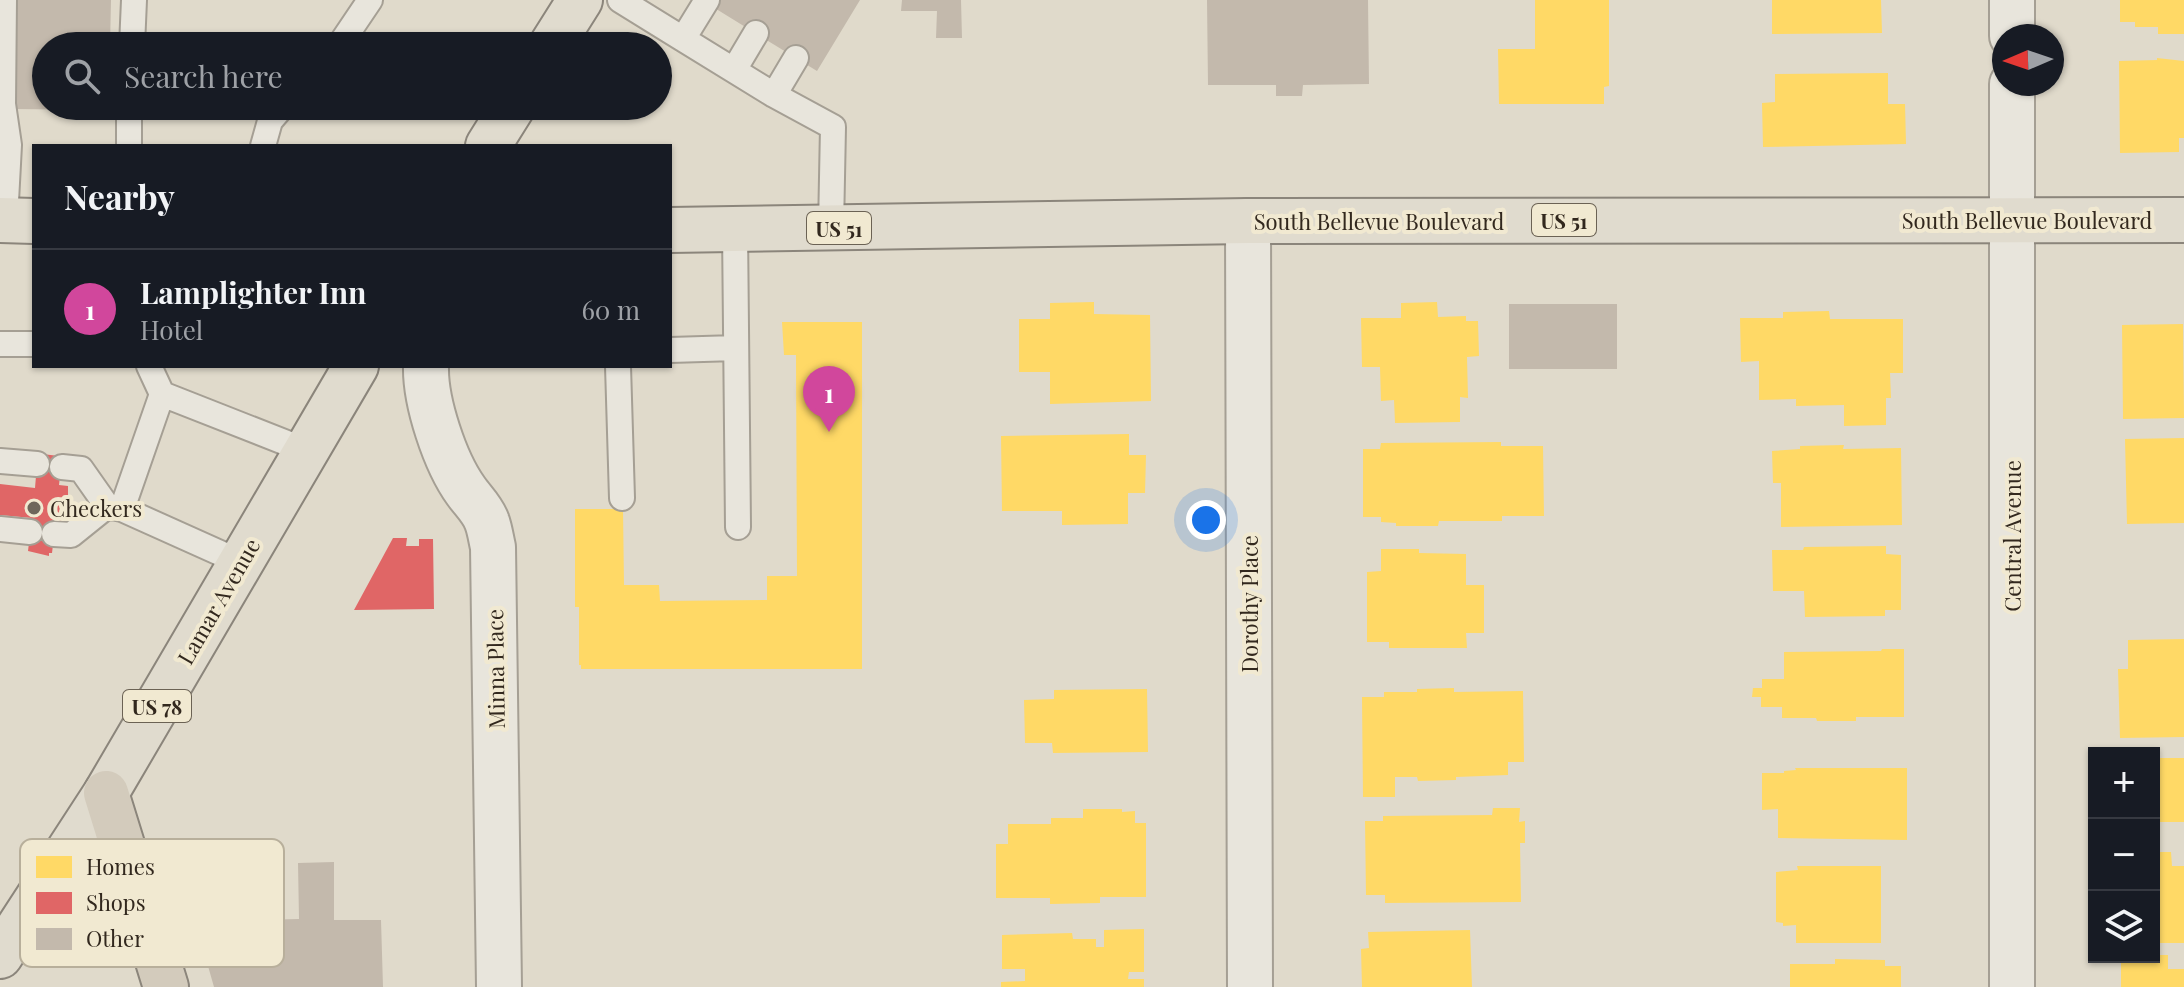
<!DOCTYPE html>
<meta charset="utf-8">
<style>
body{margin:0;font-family:"Playfair Display",serif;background:#20242c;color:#f1f3f6}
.controls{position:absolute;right:24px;bottom:24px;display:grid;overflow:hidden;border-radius:0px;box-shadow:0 2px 6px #0004}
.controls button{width:72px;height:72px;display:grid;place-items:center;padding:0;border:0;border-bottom:2px solid #363941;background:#171b24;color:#f1f3f6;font:40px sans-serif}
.compass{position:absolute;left:1992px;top:24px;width:72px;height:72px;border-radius:50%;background:#171b24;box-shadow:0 2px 6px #0004;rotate:268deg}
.you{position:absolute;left:1206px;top:520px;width:28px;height:28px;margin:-20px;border:6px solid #fff;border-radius:50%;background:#1a73e8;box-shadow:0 0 0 12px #1a73e833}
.badge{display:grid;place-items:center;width:52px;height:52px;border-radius:50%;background:#6f665b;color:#fff;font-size:26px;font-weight:700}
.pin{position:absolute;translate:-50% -66px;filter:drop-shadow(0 2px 4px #0008)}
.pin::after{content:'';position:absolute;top:42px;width:28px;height:24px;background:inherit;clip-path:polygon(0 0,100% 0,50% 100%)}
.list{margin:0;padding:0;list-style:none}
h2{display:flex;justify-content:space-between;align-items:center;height:104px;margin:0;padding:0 32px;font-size:34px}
h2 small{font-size:26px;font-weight:400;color:#9ea1a6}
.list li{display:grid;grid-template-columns:52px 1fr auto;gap:24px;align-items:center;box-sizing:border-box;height:120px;padding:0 32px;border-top:2px solid #363941}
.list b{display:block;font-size:30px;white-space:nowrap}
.list p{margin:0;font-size:26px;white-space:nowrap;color:#9ea1a6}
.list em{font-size:26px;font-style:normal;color:#9ea1a6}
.icon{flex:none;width:44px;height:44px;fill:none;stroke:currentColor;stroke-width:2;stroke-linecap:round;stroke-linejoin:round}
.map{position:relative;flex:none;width:2184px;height:987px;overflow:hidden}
.search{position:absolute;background:#171b24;box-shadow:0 2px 6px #0004;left:32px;top:32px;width:640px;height:88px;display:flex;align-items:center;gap:20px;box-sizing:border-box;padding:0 28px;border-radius:44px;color:#9ea1a6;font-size:30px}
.panel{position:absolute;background:#171b24;box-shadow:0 2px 6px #0004;left:32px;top:144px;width:640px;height:224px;border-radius:0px}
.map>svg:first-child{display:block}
</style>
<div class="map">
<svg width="2184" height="987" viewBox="0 0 2184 987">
<rect width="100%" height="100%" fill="#e0dacb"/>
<path fill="#ffd966" d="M1535,0H1609V86L1604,87V104H1499L1498,49H1535Z
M1772,0H1881L1882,33L1772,34Z
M2120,0H2184V34H2158V27H2135V22H2120Z
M2157,58L2184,61V138H2179V152L2120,153L2119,61L2157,60Z
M1888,73V104H1905L1906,144L1763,147L1762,103L1775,102V74Z
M1094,302V314L1150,315L1151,401L1050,404V372H1019V319H1050V303Z
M1437,302L1438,317L1466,316V321H1478L1479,356L1467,357L1468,398L1460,397V422L1395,423L1394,400L1381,401L1380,367H1362L1361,318H1401V303Z
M1829,311L1830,319H1903V373H1890L1891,398H1886V425L1844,426V405L1796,406V399L1759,400V361L1741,362L1740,318H1783V312Z
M782,322H862V669H581V665H579V607H575V509H623L624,585H659L660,601L767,600V576H797L796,355H784Z
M2183,324L2184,418L2123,419L2122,325Z
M1129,434V455H1146L1145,493H1128V524L1062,525V511H1002L1001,436Z
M2184,438V523L2127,524L2125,439Z
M1501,442V446H1543L1544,516H1502V521H1439L1438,526H1396V523L1381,522V517H1363V449H1380L1381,443Z
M1844,445L1843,449L1901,448L1902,525L1781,527V483H1773L1772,451L1800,449V446Z
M1886,546V554L1901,555V610H1885V616L1805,617L1804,591H1773L1772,550H1803L1804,547Z
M1381,549H1419V553L1466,554V585H1484V633H1466L1467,648H1389V642H1367V572L1381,571Z
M2184,639V737L2120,738L2118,669H2128V640Z
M1882,649H1904V717H1856V721H1817L1816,718H1782V707H1761V697H1752L1753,688H1762V679H1784V652L1881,651Z
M1454,688V692L1523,691L1524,762H1508V775L1456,777V780L1418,781L1417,777H1395V797H1363L1362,697H1384V692H1417V689Z
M1147,689L1148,752L1053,753L1052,743H1025L1024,700L1054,699V690Z
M2154,758H2184V822H2154Z
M1795,768H1907V840L1778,838V809L1762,810V773H1784V771L1796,770Z
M1493,808H1520L1519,822L1525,821V843H1520L1521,902L1385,903V895H1366L1365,821H1383V816L1492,815Z
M1083,809H1122V812L1135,811V823H1146V897H1100V903L1050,904V898H996V844H1008V824H1051V818H1083Z
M2154,852H2171L2172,866H2184V943H2154Z
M1797,866H1881V943H1796V925L1783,926V923L1776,922V872L1798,870Z
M1144,929V972H1129L1128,979H1144V987H1001V982L1025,981V969H1002V935L1072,933L1073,939H1096V947H1104V930Z
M1470,930L1472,987H1362L1361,949L1369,948L1368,932Z
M2154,955H2168V969H2184V987H2121V957H2154Z
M1835,959L1885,960V966H1901V987H1790V964H1835Z"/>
<path fill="#e06666" d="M42,454L59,456L58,459H62L59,485L68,486V515H65L64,530L55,528L52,553H49V556L28,551L32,518L0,515V484L35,488L37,464Z
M393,538H407L406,546H419V539H433L434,609L354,610Z"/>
<path fill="#c3b9ac" d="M13,0H111L110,46H46V106H110V110L12,109Z
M717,0H860L817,71L713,7Z
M902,0H961L962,38H936L937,11H901Z
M1207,0H1368L1369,84L1303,85L1302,96H1276V85H1208Z
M1509,304H1617V369H1509Z
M334,862V920H381L383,987H214L202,945L199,944L202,909H199L203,899L202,894H205L209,882L231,881L230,883H234V881H255L256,920L299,919L298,863Z"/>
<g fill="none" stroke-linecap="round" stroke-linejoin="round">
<g stroke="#a59f94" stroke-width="28">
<path id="service" d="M4,0L3,104L9,145L5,220
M620,0L683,39
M707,0L683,39L774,95L833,127L831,228
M132,46L134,0
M339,46L370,0
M734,70L756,33
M774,95L796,58
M129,146V106
M263,146L270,121L283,106
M735,229L738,527
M0,344H34
M670,350L736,348
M149,366L162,394L307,451
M618,366L622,498
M0,461L37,464
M62,467L81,469L107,506
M122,509L162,394
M0,529L30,532
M54,534L71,535L107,506L122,509L240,562"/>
</g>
<g stroke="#a59f94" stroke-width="48">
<path id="minor" d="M2012,36V0
M2012,84V987
M1248,221L1250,987
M426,366C425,402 445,462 466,491C473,501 483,510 487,522C490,530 491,539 493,547L499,987"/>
</g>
<g stroke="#8b857b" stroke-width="48">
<path id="primary" d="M551,46L580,0
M488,146L513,106
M0,220L34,221
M670,230L1248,221L2184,220
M0,956L106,793L356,366"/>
</g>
<g stroke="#8b857b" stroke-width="48">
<path id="motorway" d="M106,793L166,987"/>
</g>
<use href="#service" stroke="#e8e5dc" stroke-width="24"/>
<use href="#minor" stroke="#e8e5dc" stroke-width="44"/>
<use href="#primary" stroke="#e0dbce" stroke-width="44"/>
<use href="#motorway" stroke="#d3cbbc" stroke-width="44"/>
</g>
<circle fill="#6f665b" stroke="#f1e9d1" stroke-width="3" cx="34" cy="508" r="8"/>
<g text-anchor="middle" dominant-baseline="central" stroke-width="8" stroke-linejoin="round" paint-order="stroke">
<g fill="#f1e9d1" stroke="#6b6254" stroke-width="2">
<rect x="1532" y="204" width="64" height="32" rx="6"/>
<rect x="807" y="212" width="64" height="32" rx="6"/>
<rect x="123" y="690" width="68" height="32" rx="6"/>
</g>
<g font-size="20" font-weight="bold" fill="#32281e">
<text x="1564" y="220">US 51</text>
<text x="839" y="228">US 51</text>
<text x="157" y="706">US 78</text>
</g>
<g font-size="22" fill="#32281e" stroke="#f1e9d1">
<text x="2027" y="220">South Bellevue Boulevard</text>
<text x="1379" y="221">South Bellevue Boulevard</text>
<text transform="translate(2012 536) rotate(-90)">Central Avenue</text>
<text transform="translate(218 601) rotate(-60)">Lamar Avenue</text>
<text transform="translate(1249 604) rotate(-90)">Dorothy Place</text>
<text transform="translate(495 669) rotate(-91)">Minna Place</text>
</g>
<g font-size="22" fill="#32281e" stroke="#f1e9d1" text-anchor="start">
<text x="50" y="508">Checkers</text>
</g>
</g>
<rect x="20" y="839" width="264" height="128" rx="12" fill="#f1e9d1" stroke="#b8af9b" stroke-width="2"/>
<rect x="36" y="856" width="36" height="22" fill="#ffd966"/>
<rect x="36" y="892" width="36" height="22" fill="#e06666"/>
<rect x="36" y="928" width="36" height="22" fill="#c3b9ac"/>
<g font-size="22" fill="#32281e">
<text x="86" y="875">Homes</text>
<text x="86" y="911">Shops</text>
<text x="86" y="947">Other</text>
</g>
</svg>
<div class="controls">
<button>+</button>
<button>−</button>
<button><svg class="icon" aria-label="layers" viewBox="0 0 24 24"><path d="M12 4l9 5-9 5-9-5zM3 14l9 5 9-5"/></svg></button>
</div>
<svg class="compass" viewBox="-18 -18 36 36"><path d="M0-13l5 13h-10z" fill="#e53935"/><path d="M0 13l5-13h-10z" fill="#9ea1a6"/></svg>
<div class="you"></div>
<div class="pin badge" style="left:829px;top:432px;background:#d1479c">1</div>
<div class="search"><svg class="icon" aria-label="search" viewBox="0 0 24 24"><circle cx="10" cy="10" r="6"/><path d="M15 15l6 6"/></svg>Search here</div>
<section class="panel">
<h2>Nearby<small></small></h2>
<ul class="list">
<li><span class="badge" style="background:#d1479c">1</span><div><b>Lamplighter Inn</b><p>Hotel</p></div><em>60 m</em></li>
</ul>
</section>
</div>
